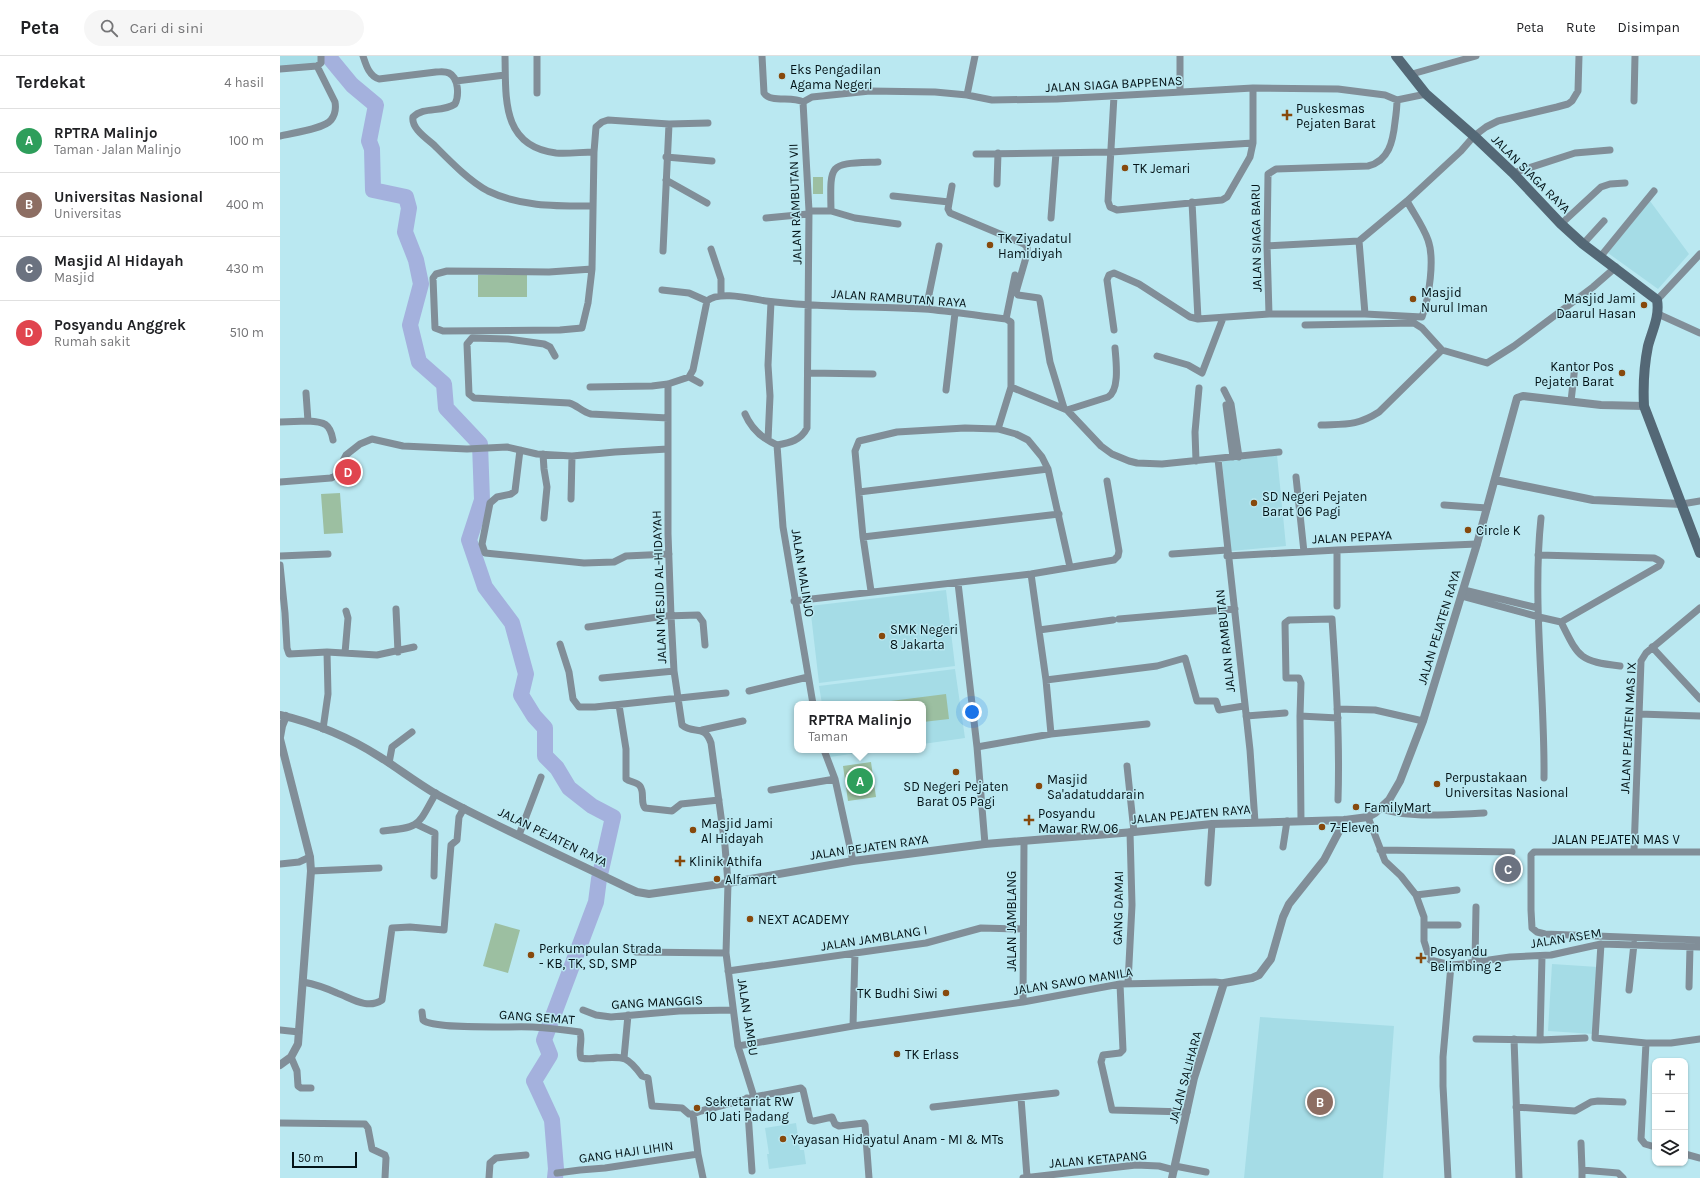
<!DOCTYPE html>
<html lang="id">
<meta charset="utf-8">
<style>
body{margin:0;font-family:Karla,sans-serif;background:#f6f6f6;color:#202124}
.controls{position:absolute;right:12px;bottom:12px;display:grid;overflow:hidden;border-radius:8px;box-shadow:0 1px 3px #0004}
.controls button{width:36px;height:36px;display:grid;place-items:center;padding:0;border:0;border-bottom:1px solid #e0e0e0;background:#fff;color:#202124;font:20px sans-serif}
.scale{position:absolute;left:12px;bottom:10px;width:65px;box-sizing:border-box;padding-left:4px;border:2px solid #031317;border-top:0;font-size:11px;line-height:14px;white-space:nowrap;color:#031317;-webkit-text-stroke:3px #bae8f1;paint-order:stroke}
.you{position:absolute;left:692px;top:656px;width:14px;height:14px;margin:-10px;border:3px solid #fff;border-radius:50%;background:#1a73e8;box-shadow:0 0 0 6px #1a73e833}
.badge{display:grid;place-items:center;width:26px;height:26px;border-radius:50%;background:#87490c;color:#fff;font-size:13px;font-weight:700}
.pin{position:absolute;translate:-50% -50%;border:2px solid #fff;box-shadow:0 1px 4px #0006}
.popup{position:absolute;left:514px;top:645px;width:132px;height:52px;box-sizing:border-box;display:grid;place-content:center;border-radius:8px;background:#fff;filter:drop-shadow(0 1px 3px #0005);font-size:13px;white-space:nowrap;color:#757577}
.popup b{font-size:15px;color:#202124}
.popup::after{content:'';position:absolute;left:50%;top:100%;margin-left:-8px;border:8px solid transparent;border-top-color:#fff}
.list{margin:0;padding:0;list-style:none}
h2{display:flex;justify-content:space-between;align-items:center;height:52px;margin:0;padding:0 16px;font-size:17px}
h2 small{font-size:13px;font-weight:400;color:#757577}
.list li{display:grid;grid-template-columns:26px 1fr auto;gap:12px;align-items:center;box-sizing:border-box;height:64px;padding:0 16px;border-top:1px solid #e0e0e0}
.list b{display:block;font-size:15px;white-space:nowrap}
.list p{margin:0;font-size:13px;white-space:nowrap;color:#757577}
.list em{font-size:13px;font-style:normal;color:#757577}
.icon{flex:none;width:22px;height:22px;fill:none;stroke:currentColor;stroke-width:2;stroke-linecap:round;stroke-linejoin:round}
.map{position:relative;flex:none;width:1420px;height:1122px;overflow:hidden}
header{display:flex;align-items:center;gap:24px;box-sizing:border-box;height:56px;padding:0 20px;background:#fff;border-bottom:1px solid #e0e0e0}
header strong{font-size:19px}
nav{display:flex;gap:22px;margin-inline-start:auto;font-size:14px}
.search{width:280px;height:36px;background:#f6f6f6;display:flex;align-items:center;gap:10px;box-sizing:border-box;padding:0 14px;border-radius:22px;color:#757577;font-size:15px}
main{display:flex}
aside{flex:1;background:#fff}
.map>svg:first-child{display:block}
</style>
<header>
<strong>Peta</strong>
<div class="search"><svg class="icon" aria-label="search" viewBox="0 0 24 24"><circle cx="10" cy="10" r="6"/><path d="M15 15l6 6"/></svg>Cari di sini</div>
<nav><a>Peta</a><a>Rute</a><a>Disimpan</a></nav>
</header>
<main>
<aside>
<h2>Terdekat<small>4 hasil</small></h2>
<ul class="list">
<li><span class="badge" style="background:#2e9e5b">A</span><div><b>RPTRA Malinjo</b><p>Taman · Jalan Malinjo</p></div><em>100 m</em></li>
<li><span class="badge" style="background:#8d6e63">B</span><div><b>Universitas Nasional</b><p>Universitas</p></div><em>400 m</em></li>
<li><span class="badge" style="background:#6b7280">C</span><div><b>Masjid Al Hidayah</b><p>Masjid</p></div><em>430 m</em></li>
<li><span class="badge" style="background:#e0444e">D</span><div><b>Posyandu Anggrek</b><p>Rumah sakit</p></div><em>510 m</em></li>
</ul>
</aside>
<div class="map">
<svg width="1420" height="1122" viewBox="0 0 1420 1122">
<rect width="100%" height="100%" fill="#bae8f1"/>
<path fill="#a5dce6" d="M0,0H39L40,7L0,12Z
M1370,145L1409,198L1378,233L1328,197Z
M997,399L1006,490L951,495L942,405Z
M666,534L675,610L539,627L530,550Z
M675,613L685,682L643,688V648H542L539,630Z
M549,694H598L550,701Z
M1272,908L1318,911L1314,978L1268,975Z
M980,961L1114,970L1103,1122H964Z
M516,1067L520,1094H524L526,1108L489,1113L487,1098H489L485,1072Z"/>
<path fill="#9cbfa1" d="M533,121H543V138H533Z
M198,219H247V241H198Z
M60,437L63,477L44,478L41,438Z
M666,638L669,663L643,666V648H596L595,647Z
M591,706L596,741L568,745L563,710Z
M215,867L240,874L228,917L203,910Z"/>
<g fill="none" stroke-linecap="round" stroke-linejoin="round">
<path stroke="#a4b1dd" stroke-width="16" d="M48,0L72,29L96,49L89,85L92,93L93,134L126,141L129,152L125,176L136,204L141,228L130,269L139,306L164,328L166,352L200,388L202,444L189,484L205,531L232,567L246,618L241,639L254,660L265,672V700L277,712L289,732L312,750L333,761L319,823L316,846L264,984L270,999L254,1025L272,1064L276,1113L275,1122"/>
<path stroke="#818e98" stroke-width="7" d="M83,0C86,9 89,20 99,23L156,16C160,16 165,15 169,17C179,22 179,40 175,48C162,57 144,50 133,61C131,72 146,82 154,89C169,104 189,125 208,135C241,151 277,150 313,150
M225,0C226,42 221,90 276,97C288,98 302,96 314,96
M257,0V37
M482,0L484,37C490,47 512,40 523,46
M900,0V36
M0,13L37,10L41,7V0
M1132,18L1196,0
M176,25L225,19
M687,39L695,0
M834,40L828,145L830,151L837,154L942,144L947,141L970,101L973,87V32
M1354,45L1355,0
M523,46L532,41L590,35L655,36L687,39L712,44L777,43L973,32L1058,33L1105,39L1117,44L1146,38
M0,80C12,77 44,73 51,64C55,59 56,52 55,46L37,10
M696,98L831,96L973,87
M386,101L432,105
M1233,117L1295,97L1330,94
M386,124L427,147
M717,128L718,97
M672,130L668,153L670,157L744,188L747,191V198L736,236L738,239L759,242L760,245L770,306L784,352
M613,140L669,146
M912,146L918,263
M529,155H551L575,162L618,168
M551,155C550,105 549,108 598,106
M486,162L528,158
M771,162L776,97
M1281,168L1321,131L1330,128L1345,127
M1079,185L1085,258
M1303,188L1324,165
M987,190L1079,185L1127,145L1181,95L1194,80L1206,71L1218,65L1277,51L1288,48L1292,45L1298,35L1299,0
M431,193L441,223V239
M383,195L389,68
M1321,200L1374,135
M312,213L269,216L167,215L156,218L153,222L155,272L163,275L280,274L302,272L308,247L312,213L314,96L316,71L322,66L328,64L389,68L428,67
M382,234L409,237L427,245
M1377,244L1420,198
M646,253L659,190
M989,258L987,190L988,118L996,113L1088,110C1109,105 1113,85 1115,66C1116,59 1117,51 1117,44
M1378,258L1420,277
M726,263L735,219
M1025,269L1134,267L1142,272L1162,294L1207,307L1234,290L1313,231L1336,211
M834,274L827,224L829,219L834,217L859,228L910,261L918,263L989,258H1085L1142,261C1149,242 1155,203 1148,184C1143,170 1134,158 1127,145
M275,300L270,291L264,288L228,283L192,282L187,288L189,338L194,342L289,347C297,349 302,356 311,358L388,362
M877,300L908,309L922,317L943,262
M528,317L593,318
M409,321L420,327
M388,328V478L391,560L394,615L402,669C414,679 424,667 431,687L445,790L448,827L446,897L458,990L474,1041L421,1055L413,1058L418,1098L423,1122
M310,331L372,330L388,328L409,321L413,314L427,245C439,234 472,243 486,245C539,252 592,250 644,253C671,255 699,260 726,263L731,266V331L718,373
M731,331L787,354L821,390L832,398L849,405L857,407L882,408L999,396
M666,334L675,257
M944,334L951,348L959,401
M26,337L28,365C44,366 50,367 53,384
M1291,345L1295,310
M946,349L953,401
M787,354L828,341C840,334 836,305 835,292
M465,358C471,372 483,383 497,389C510,387 521,384 527,372L529,155L523,46
M0,366L28,365
M1041,369C1066,368 1077,370 1099,356L1162,294
M488,384L490,340L488,309L491,246
M497,389L503,471L533,648
M240,394L235,435L231,438L217,441L210,447L202,488L205,497L304,507L334,506L346,500L389,498
M263,398L264,413L267,431L264,462
M938,403L970,694L975,766
M916,405L915,376L919,332
M1016,421L1024,496
M0,426L51,422L55,420L66,399L80,388L92,383L123,390L187,393L227,391L257,398L292,400L335,396L388,393
M579,436L768,413
M291,443L292,400
M1402,448L1420,445
M1164,449L1207,452
M1261,462C1252,548 1265,636 1264,722
M583,481L779,458
M892,498L947,494
M0,500L48,498
M947,500L1057,494L1197,488
M0,509L5,557L7,592L9,598L47,596L97,599L134,591
M751,518L766,624L771,678
M678,527L697,691L705,788
M1184,534L1258,552
M591,535L583,481L575,395L579,385L617,376L685,372L718,373L736,378L748,384L762,401L768,413L790,511
M1182,540L1259,561L1281,566L1379,510L1381,506L1378,504L1374,502L1258,499
M514,545L751,518L834,504L838,500L839,495L827,425
M1057,550V494
M116,553L118,596
M839,563L955,553
M1281,566C1299,602 1299,605 1340,610
M308,571L385,560L418,559L423,566L425,589
M759,574L833,564
M280,588L289,616L293,643L299,651H315L446,637
M1372,591L1420,643
M65,597L68,562L66,555
M322,622L394,615
M766,624L877,610L905,602L917,645H936L939,654L964,650
M469,635L528,621
M339,649L346,693V723C350,726 357,726 360,730C365,737 360,746 365,752L392,755L401,748L439,744
M1057,653L1095,654L1143,665
M1359,658L1420,660
M966,660L1005,657
M1020,660L1058,662
M43,673L48,638L47,596
M422,674L463,665
M697,691L771,678L867,668
M544,694L555,723L573,805
M109,707L112,691L132,676
M847,710L854,776
M491,734L555,723
M1101,752C1122,763 1178,758 1204,757
M1088,761L1105,805L1121,820L1136,839L1144,861V885L1150,904L1171,909L1182,908L1230,901L1271,899L1321,888L1420,891
M1021,765L1020,660L1021,627L1019,622H1006L1005,567L1009,564L1052,563C1056,623 1060,683 1058,744
M136,768L155,777L154,820
M103,775C142,771 137,770 156,737
M239,779L261,721
M1003,791L1007,765
M1100,794L1232,796
M1354,795L1361,605L1366,597L1420,552
M1420,796H1254L1251,799V854L1252,872L1257,876L1265,878L1420,884
M0,808L19,806L30,801
M31,815L99,812
M928,827L932,768
M1136,839L1177,834
M1144,869H1178
M1321,888L1315,982L1366,987H1391L1420,983
M356,896L446,897
M1195,906L1196,851
M448,915L646,887L701,872L743,873
M23,926C34,928 46,932 57,937C71,942 87,954 102,944L112,872L130,871L164,874L171,789L177,784L179,761L184,752
M848,927L852,849L850,776
M840,928L843,994L840,997L823,999L821,1006L832,1054L907,1056
M1409,931L1410,891
M1349,934L1354,888
M743,946L744,785
M303,954L316,959L331,961L399,955L453,954
M142,956L143,964C153,974 234,970 253,971C268,972 285,974 300,976C303,984 298,994 301,1002C306,1003 312,1003 317,1002C343,1001 346,998 362,1020L368,1022L372,1050L402,1052L409,1058H413
M573,970L575,897
M0,974L19,976
M1196,983L1260,984L1305,982
M1234,983L1239,1122
M1260,984L1262,900
M1366,987L1361,1083L1365,1088L1375,1091
M458,990L573,970L743,946L840,928L935,926L944,927
M11,1001L17,1015L18,1030L21,1032H31
M344,1002L348,959
M474,1041L521,1032L523,1034L530,1064L534,1065L552,1061L555,1068L559,1070L584,1067L585,1069L589,1122
M467,1042L472,1115
M741,1042L747,1121
M653,1051L776,1037
M1236,1051L1295,1055L1311,1046L1318,1045L1343,1046
M0,1067L85,1068L88,1072L92,1093L105,1099L106,1102L105,1122
M1301,1087L1302,1114
M1405,1098L1420,1102
M895,1110L926,1116
M277,1117L300,1114L325,1112L418,1098
M209,1122L210,1107L216,1102L246,1099
M743,1122L856,1109L879,1110L894,1114
M1168,1122L1163,1030V1001L1171,909
M1302,1122V1114L1338,1117L1343,1122"/>
<path stroke="#818e98" stroke-width="8" d="M1215,424L1313,444L1402,448
M0,659C34,667 70,682 100,701C119,713 137,727 156,738C217,771 282,800 344,830L357,836L369,838L448,827L573,805L705,788L854,776L932,768L1065,764L1088,761L1095,757L1109,744L1120,725L1143,665L1197,488L1237,342L1243,340L1321,349L1364,350
M0,681L2,670L6,660
M0,683L30,801L31,815L18,988L11,1001L0,1009
M892,1122L914,1022L944,927L972,922L979,919L991,903L1003,861L1009,848L1044,804L1065,764"/>
<path stroke="#546876" stroke-width="10" d="M1116,0L1146,38L1194,80L1233,117L1281,168L1303,188L1377,244C1380,260 1372,275 1368,290C1364,310 1363,330 1364,350L1420,497"/>
</g>
<g fill="#87490c" stroke="#bae8f1" stroke-width="1.5">
<circle cx="502" cy="20" r="4"/>
<path d="M1005 53h4v4h4v4h-4v4h-4v-4h-4v-4h4z"/>
<circle cx="845" cy="112" r="4"/>
<circle cx="710" cy="189" r="4"/>
<circle cx="1133" cy="243" r="4"/>
<circle cx="1364" cy="249" r="4"/>
<circle cx="1342" cy="317" r="4"/>
<circle cx="974" cy="447" r="4"/>
<circle cx="1188" cy="474" r="4"/>
<circle cx="602" cy="580" r="4"/>
<circle cx="676" cy="716" r="4"/>
<circle cx="1157" cy="728" r="4"/>
<circle cx="759" cy="730" r="4"/>
<circle cx="1076" cy="751" r="4"/>
<path d="M747 758h4v4h4v4h-4v4h-4v-4h-4v-4h4z"/>
<circle cx="1042" cy="771" r="4"/>
<circle cx="413" cy="774" r="4"/>
<path d="M398 799h4v4h4v4h-4v4h-4v-4h-4v-4h4z"/>
<circle cx="437" cy="823" r="4"/>
<circle cx="470" cy="863" r="4"/>
<circle cx="251" cy="899" r="4"/>
<path d="M1139 896h4v4h4v4h-4v4h-4v-4h-4v-4h4z"/>
<circle cx="666" cy="937" r="4"/>
<circle cx="617" cy="998" r="4"/>
<circle cx="417" cy="1052" r="4"/>
<circle cx="503" cy="1083" r="4"/>
</g>
<g text-anchor="middle" dominant-baseline="central" stroke-width="3" stroke-linejoin="round" paint-order="stroke">
<g font-size="13" fill="#031317" stroke="#bae8f1" text-anchor="start">
<text x="510" y="13">Eks Pengadilan<tspan x="510" dy="15">Agama Negeri</tspan></text>
<text x="1016" y="52">Puskesmas<tspan x="1016" dy="15">Pejaten Barat</tspan></text>
<text x="853" y="112">TK Jemari</text>
<text x="718" y="182">TK Ziyadatul<tspan x="718" dy="15">Hamidiyah</tspan></text>
<text x="1141" y="236">Masjid<tspan x="1141" dy="15">Nurul Iman</tspan></text>
<text x="1356" y="242" text-anchor="end">Masjid Jami<tspan x="1356" dy="15">Daarul Hasan</tspan></text>
<text x="1334" y="310" text-anchor="end">Kantor Pos<tspan x="1334" dy="15">Pejaten Barat</tspan></text>
<text x="982" y="440">SD Negeri Pejaten<tspan x="982" dy="15">Barat 06 Pagi</tspan></text>
<text x="1196" y="474">Circle K</text>
<text x="610" y="573">SMK Negeri<tspan x="610" dy="15">8 Jakarta</tspan></text>
<text x="1165" y="721">Perpustakaan<tspan x="1165" dy="15">Universitas Nasional</tspan></text>
<text x="767" y="723">Masjid<tspan x="767" dy="15">Sa'adatuddarain</tspan></text>
<text x="676" y="730" text-anchor="middle">SD Negeri Pejaten<tspan x="676" dy="15">Barat 05 Pagi</tspan></text>
<text x="1084" y="751">FamilyMart</text>
<text x="758" y="757">Posyandu<tspan x="758" dy="15">Mawar RW 06</tspan></text>
<text x="421" y="767">Masjid Jami<tspan x="421" dy="15">Al Hidayah</tspan></text>
<text x="1050" y="771">7-Eleven</text>
<text x="409" y="805">Klinik Athifa</text>
<text x="445" y="823">Alfamart</text>
<text x="478" y="863">NEXT ACADEMY</text>
<text x="259" y="892">Perkumpulan Strada<tspan x="259" dy="15">- KB, TK, SD, SMP</tspan></text>
<text x="1150" y="895">Posyandu<tspan x="1150" dy="15">Belimbing 2</tspan></text>
<text x="658" y="937" text-anchor="end">TK Budhi Siwi</text>
<text x="625" y="998">TK Erlass</text>
<text x="425" y="1045">Sekretariat RW<tspan x="425" dy="15">10 Jati Padang</tspan></text>
<text x="511" y="1083">Yayasan Hidayatul Anam - MI &amp; MTs</text>
</g>
<g font-size="13" fill="#031317" stroke="#bae8f1">
<text transform="translate(834 28) rotate(-3)">JALAN SIAGA BAPPENAS</text>
<text transform="translate(1251 118) rotate(45)">JALAN SIAGA RAYA</text>
<text transform="translate(515 148) rotate(-92)">JALAN RAMBUTAN VII</text>
<text transform="translate(976 182) rotate(-91)">JALAN SIAGA BARU</text>
<text transform="translate(619 242) rotate(4)">JALAN RAMBUTAN RAYA</text>
<text transform="translate(1072 481) rotate(-3)">JALAN PEPAYA</text>
<text transform="translate(523 517) rotate(81)">JALAN MALINJO</text>
<text transform="translate(379 531) rotate(-92)">JALAN MESJID AL-HIDAYAH</text>
<text transform="translate(1159 571) rotate(-73)">JALAN PEJATEN RAYA</text>
<text transform="translate(945 585) rotate(-96)">JALAN RAMBUTAN</text>
<text transform="translate(1348 672) rotate(-87)">JALAN PEJATEN MAS IX</text>
<text transform="translate(911 758) rotate(-5)">JALAN PEJATEN RAYA</text>
<text transform="translate(273 781) rotate(26)">JALAN PEJATEN RAYA</text>
<text x="1336" y="783">JALAN PEJATEN MAS V</text>
<text transform="translate(589 791) rotate(-8)">JALAN PEJATEN RAYA</text>
<text transform="translate(838 852) rotate(-89)">GANG DAMAI</text>
<text transform="translate(731 865) rotate(-90)">JALAN JAMBLANG</text>
<text transform="translate(594 882) rotate(-9)">JALAN JAMBLANG I</text>
<text transform="translate(1286 882) rotate(-9)">JALAN ASEM</text>
<text transform="translate(793 925) rotate(-9)">JALAN SAWO MANILA</text>
<text transform="translate(377 946) rotate(-3)">GANG MANGGIS</text>
<text transform="translate(257 961) rotate(4)">GANG SEMAT</text>
<text transform="translate(468 961) rotate(81)">JALAN JAMBU</text>
<text transform="translate(905 1021) rotate(-75)">JALAN SALIHARA</text>
<text transform="translate(346 1096) rotate(-8)">GANG HAJI LIHIN</text>
<text transform="translate(818 1103) rotate(-5)">JALAN KETAPANG</text>
</g>
</g>
</svg>
<div class="controls">
<button>+</button>
<button>−</button>
<button><svg class="icon" aria-label="layers" viewBox="0 0 24 24"><path d="M12 4l9 5-9 5-9-5zM3 14l9 5 9-5"/></svg></button>
</div>
<div class="scale">50 m</div>
<div class="you"></div>
<div class="pin badge" style="left:580px;top:725px;background:#2e9e5b">A</div>
<div class="popup"><b>RPTRA Malinjo</b>Taman</div>
<div class="pin badge" style="left:1040px;top:1046px;background:#8d6e63">B</div>
<div class="pin badge" style="left:1228px;top:813px;background:#6b7280">C</div>
<div class="pin badge" style="left:68px;top:416px;background:#e0444e">D</div>
</div>
</main>
